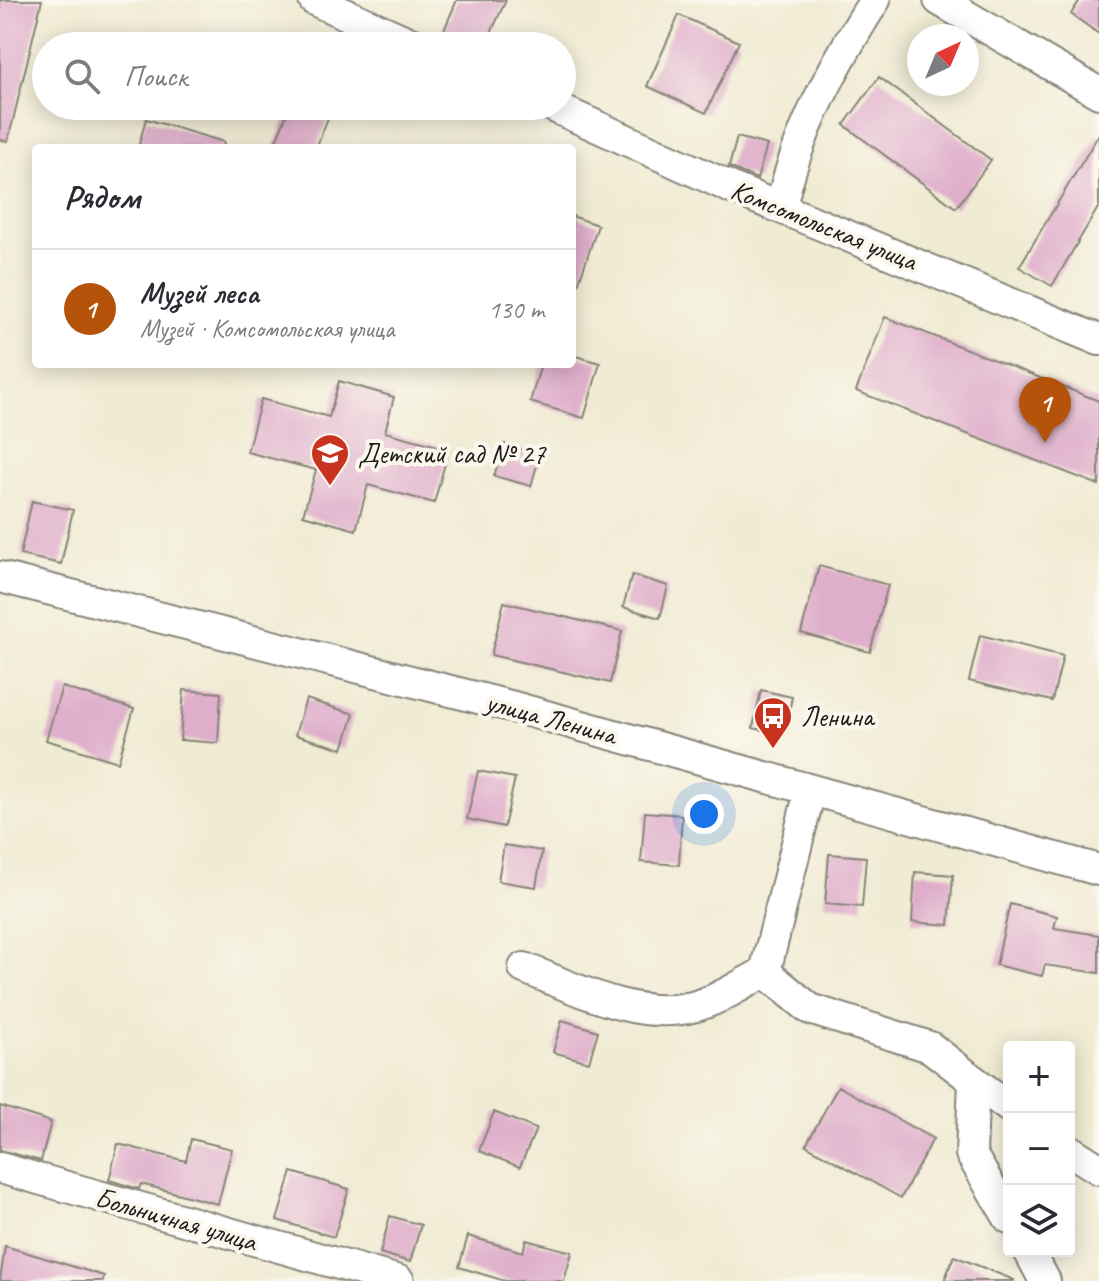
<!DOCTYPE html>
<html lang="ru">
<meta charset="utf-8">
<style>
body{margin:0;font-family:Caveat,sans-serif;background:#f2f2f3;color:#2b2b33}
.controls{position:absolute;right:24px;bottom:24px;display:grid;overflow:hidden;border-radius:8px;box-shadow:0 4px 20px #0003}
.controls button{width:72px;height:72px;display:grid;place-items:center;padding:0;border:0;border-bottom:2px solid #e1e1e2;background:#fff;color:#2b2b33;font:40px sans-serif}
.compass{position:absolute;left:907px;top:24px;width:72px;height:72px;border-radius:50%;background:#fff;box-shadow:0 4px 20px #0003;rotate:44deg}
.you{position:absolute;left:704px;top:814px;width:28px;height:28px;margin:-20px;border:6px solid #fff;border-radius:50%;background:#1a73e8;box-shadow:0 0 0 12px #1a73e833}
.badge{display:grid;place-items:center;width:52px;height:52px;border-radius:50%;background:#b45309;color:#fff;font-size:26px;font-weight:700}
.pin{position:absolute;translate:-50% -66px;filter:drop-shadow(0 2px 4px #0008)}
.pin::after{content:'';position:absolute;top:42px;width:28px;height:24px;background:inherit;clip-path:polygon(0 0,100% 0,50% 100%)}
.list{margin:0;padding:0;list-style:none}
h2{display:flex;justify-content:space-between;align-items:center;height:104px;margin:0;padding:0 32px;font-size:34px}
h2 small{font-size:26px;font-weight:400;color:#7c7c81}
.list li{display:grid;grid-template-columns:52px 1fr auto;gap:24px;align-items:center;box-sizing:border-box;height:120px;padding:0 32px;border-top:2px solid #e1e1e2}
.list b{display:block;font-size:30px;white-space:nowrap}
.list p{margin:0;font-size:26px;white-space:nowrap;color:#7c7c81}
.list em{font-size:26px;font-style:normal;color:#7c7c81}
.icon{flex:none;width:44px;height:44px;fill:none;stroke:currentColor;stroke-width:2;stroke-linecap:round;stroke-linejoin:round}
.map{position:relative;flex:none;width:1099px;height:1281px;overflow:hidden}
.search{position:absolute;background:#fff;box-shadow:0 4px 20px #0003;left:32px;top:32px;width:544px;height:88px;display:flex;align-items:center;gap:20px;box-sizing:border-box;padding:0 28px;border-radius:44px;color:#7c7c81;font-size:30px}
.panel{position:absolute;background:#fff;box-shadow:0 4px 20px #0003;left:32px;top:144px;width:544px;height:224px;border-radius:8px}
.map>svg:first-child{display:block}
</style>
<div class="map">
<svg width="1099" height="1281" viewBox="0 0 1099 1281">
<rect width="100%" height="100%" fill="#fbf7ec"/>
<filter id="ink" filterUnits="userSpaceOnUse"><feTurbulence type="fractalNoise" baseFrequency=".0125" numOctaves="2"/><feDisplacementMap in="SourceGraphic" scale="16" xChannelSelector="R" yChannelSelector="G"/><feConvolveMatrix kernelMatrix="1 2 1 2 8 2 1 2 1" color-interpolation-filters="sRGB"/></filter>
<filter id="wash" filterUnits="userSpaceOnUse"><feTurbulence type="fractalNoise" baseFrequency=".006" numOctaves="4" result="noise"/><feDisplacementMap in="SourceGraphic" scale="32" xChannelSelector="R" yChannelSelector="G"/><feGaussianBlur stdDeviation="1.8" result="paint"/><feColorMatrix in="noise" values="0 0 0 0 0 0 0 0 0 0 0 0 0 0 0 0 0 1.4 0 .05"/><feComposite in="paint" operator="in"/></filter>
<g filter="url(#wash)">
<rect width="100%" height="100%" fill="#f0ebd3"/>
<g id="blocks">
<path fill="#dfaecb" d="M0,0H42L8,141L0,140Z
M457,0H506L485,46H437Z
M1080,0H1099V34L1071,14Z
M679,15L739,42L706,113L647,86Z
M879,77L991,160L956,208L844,125Z
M290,106L328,118L316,148H273Z
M146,119L224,142L223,148H138Z
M1099,134V206L1052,286L1019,267Z
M737,137L767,145L757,179L729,167Z
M572,216L598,225L576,291L572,290Z
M885,317L1099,401V485L856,391Z
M572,355L600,363L584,418L530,402L541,364H572Z
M339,381L394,397L385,432L449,449L434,503L368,485L356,530L303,515L316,470L247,452L261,399L329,417Z
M504,444L540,455L531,486L494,476Z
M32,501L73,510L61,564L20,555Z
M819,566L888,585L870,652L801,633Z
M632,575L668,586L660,618L623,607Z
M504,602L622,631L610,683L491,655Z
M980,635L1063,656L1052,701L969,681Z
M62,687L134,709L118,762L46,740Z
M184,690L221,693L218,743L180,740Z
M761,690L792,697L784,735L753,728Z
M306,699L354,714L343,749L295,735Z
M478,771L515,778L504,827L467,819Z
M645,812L682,815L679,865L641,862Z
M504,845L542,851L536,887L498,881Z
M829,854L866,857L862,907L825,904Z
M915,872L953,875L949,925L912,922Z
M1010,904L1057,916L1054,928L1099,935V973L1045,965L1042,976L996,965Z
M562,1020L598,1031L589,1062L553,1052Z
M838,1086L933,1139L901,1198L806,1145Z
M0,1106L51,1122L41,1161L0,1150Z
M494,1112L536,1129L520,1167L479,1151Z
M191,1139L232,1149L218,1204L141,1184L139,1189L109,1180L118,1144L186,1161Z
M292,1172L349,1189L334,1237L277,1220Z
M390,1216L421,1225L410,1262L380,1253Z
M468,1236L523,1252L526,1240L572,1252L564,1281H505L459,1267Z
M5,1246L104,1276L103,1281H0Z
M954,1256L1014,1280V1281H944Z"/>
</g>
</g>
<g filter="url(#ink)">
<use href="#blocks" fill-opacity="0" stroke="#868478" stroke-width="2"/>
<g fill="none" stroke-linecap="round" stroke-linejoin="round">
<g stroke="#868478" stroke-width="34">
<path id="minor" d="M314,0L417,46
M939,0L1099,93
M552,106L732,188L1099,340
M781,207C797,132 835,63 875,0
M0,577L510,706L1099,870
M524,968C575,988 636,1021 692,1007C717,1001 742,984 765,972L810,791
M765,972L810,1009L930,1047L974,1081L971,1154L1009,1218
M974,1081L1009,1107
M1069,1150L1099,1169
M0,1168L399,1281
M1029,1251L1045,1281"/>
</g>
<use href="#minor" stroke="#fff" stroke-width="30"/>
</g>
</g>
<defs>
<g id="school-pin" transform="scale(2)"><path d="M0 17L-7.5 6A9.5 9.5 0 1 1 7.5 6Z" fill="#c8321e" stroke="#fbf7ec"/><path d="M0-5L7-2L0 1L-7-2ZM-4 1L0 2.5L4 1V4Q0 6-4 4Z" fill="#fff"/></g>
<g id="bus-pin" transform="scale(2)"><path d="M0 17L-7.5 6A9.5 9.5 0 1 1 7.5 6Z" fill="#c8321e" stroke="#fbf7ec"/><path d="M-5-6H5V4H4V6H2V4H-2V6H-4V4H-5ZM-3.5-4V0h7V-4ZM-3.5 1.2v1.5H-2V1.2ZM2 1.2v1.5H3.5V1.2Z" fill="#fff"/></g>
</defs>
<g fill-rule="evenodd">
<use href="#school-pin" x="330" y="453"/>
<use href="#bus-pin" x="773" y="716"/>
</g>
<g text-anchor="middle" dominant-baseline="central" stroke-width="8" stroke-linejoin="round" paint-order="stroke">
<g font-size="28" fill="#1c1c1c" stroke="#fbf7ec">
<text transform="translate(824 225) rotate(22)">Комсомольская улица</text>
<text transform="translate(551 718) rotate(15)">улица Ленина</text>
<text transform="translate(176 1219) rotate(16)">Больничная улица</text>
</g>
<g font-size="28" fill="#1c1c1c" stroke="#fbf7ec" text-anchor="start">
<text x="358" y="453">Детский сад № 27</text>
<text x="801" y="716">Ленина</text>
</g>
</g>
</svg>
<div class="controls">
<button>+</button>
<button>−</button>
<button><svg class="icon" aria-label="layers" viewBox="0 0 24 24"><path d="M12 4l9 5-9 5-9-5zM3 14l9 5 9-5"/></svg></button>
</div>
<svg class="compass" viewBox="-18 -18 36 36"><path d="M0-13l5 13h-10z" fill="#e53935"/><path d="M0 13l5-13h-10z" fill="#7c7c81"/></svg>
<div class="you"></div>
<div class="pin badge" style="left:1045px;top:443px">1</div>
<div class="search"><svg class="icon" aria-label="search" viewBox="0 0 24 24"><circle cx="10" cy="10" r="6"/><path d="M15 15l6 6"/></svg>Поиск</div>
<section class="panel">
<h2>Рядом<small></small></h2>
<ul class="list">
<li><span class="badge">1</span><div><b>Музей леса</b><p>Музей · Комсомольская улица</p></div><em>130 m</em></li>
</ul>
</section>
</div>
